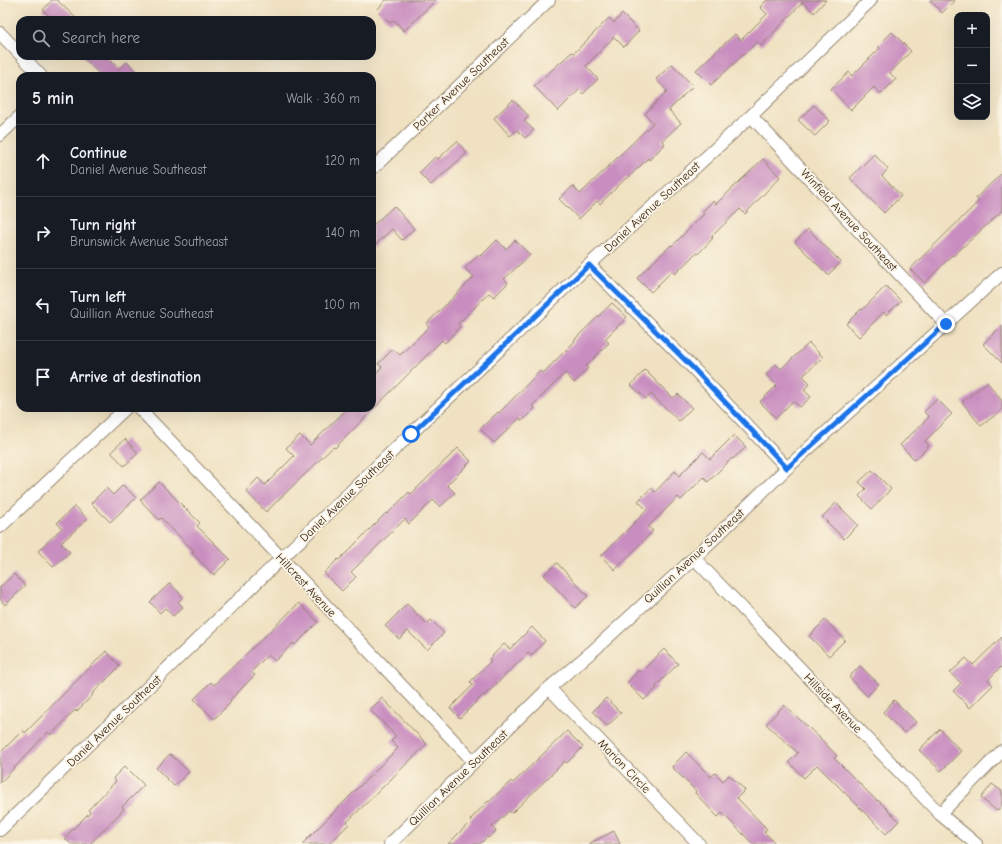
<!DOCTYPE html>
<meta charset="utf-8">
<style>
body{margin:0;font-family:"Comic Neue",sans-serif;background:#20242c;color:#f1f3f6}
.controls{position:absolute;right:12px;top:12px;display:grid;overflow:hidden;border-radius:8px;box-shadow:0 4px 16px #0002}
.controls button{width:36px;height:36px;display:grid;place-items:center;padding:0;border:0;border-bottom:1px solid #363941;background:#171b24;color:#f1f3f6;font:20px sans-serif}
.stop{position:absolute;width:12px;height:12px;margin:-9px;border:3px solid #1a73e8;border-radius:50%;background:#fff}
.stop.end{background:#1a73e8;border-color:#fff;box-shadow:0 1px 4px #0008}
.list{margin:0;padding:0;list-style:none}
h2{display:flex;justify-content:space-between;align-items:center;height:52px;margin:0;padding:0 16px;font-size:17px}
h2 small{font-size:13px;font-weight:400;color:#9ea1a6}
.list li{display:grid;grid-template-columns:26px 1fr auto;gap:12px;align-items:center;box-sizing:border-box;height:72px;padding:0 16px;border-top:1px solid #363941}
.list b{display:block;font-size:15px;white-space:nowrap}
.list p{margin:0;font-size:13px;white-space:nowrap;color:#9ea1a6}
.list em{font-size:13px;font-style:normal;color:#9ea1a6}
.icon{flex:none;width:22px;height:22px;fill:none;stroke:currentColor;stroke-width:2;stroke-linecap:round;stroke-linejoin:round}
.map{position:relative;flex:none;width:1002px;height:844px;overflow:hidden}
.search{position:absolute;background:#171b24;box-shadow:0 4px 16px #0002;left:16px;top:16px;width:360px;height:44px;display:flex;align-items:center;gap:10px;box-sizing:border-box;padding:0 14px;border-radius:12px;color:#9ea1a6;font-size:15px}
.panel{position:absolute;background:#171b24;box-shadow:0 4px 16px #0002;left:16px;top:72px;width:360px;height:340px;border-radius:12px}
.map>svg:first-child{display:block}
</style>
<div class="map">
<svg width="1002" height="844" viewBox="0 0 1002 844">
<rect width="100%" height="100%" fill="#fcf5e5"/>
<filter id="ink" filterUnits="userSpaceOnUse"><feTurbulence type="fractalNoise" baseFrequency=".025" numOctaves="2"/><feDisplacementMap in="SourceGraphic" scale="8" xChannelSelector="R" yChannelSelector="G"/><feConvolveMatrix kernelMatrix="1 2 1 2 8 2 1 2 1" color-interpolation-filters="sRGB"/></filter>
<filter id="wash" filterUnits="userSpaceOnUse"><feTurbulence type="fractalNoise" baseFrequency=".012" numOctaves="4" result="noise"/><feDisplacementMap in="SourceGraphic" scale="16" xChannelSelector="R" yChannelSelector="G"/><feGaussianBlur stdDeviation="0.9" result="paint"/><feColorMatrix in="noise" values="0 0 0 0 0 0 0 0 0 0 0 0 0 0 0 0 0 1.4 0 .05"/><feComposite in="paint" operator="in"/></filter>
<g filter="url(#wash)">
<rect width="100%" height="100%" fill="#efe1c1"/>
<g id="blocks">
<path fill="#c98ec0" d="M52,0H57L78,20H54L43,10Z
M386,0H436L404,31L394,20L390,23L377,10Z
M767,0H826L814,13L803,2L761,46L757,42L711,85L696,70L735,34L741,40L767,14L760,7Z
M930,0H955L942,13Z
M622,14L639,31L624,47L614,37L586,66L598,79L583,94L579,90L558,111L534,86L572,52L574,53L609,18L614,23Z
M892,32L911,51L890,73L896,79L881,94L874,87L851,110L831,89L849,72L852,76L880,48L878,46Z
M82,56H106L119,69L127,62L140,76H101Z
M672,64L693,86L669,110L681,123L662,141L665,144L649,160L648,158L627,179L626,178L600,204L597,201L579,219L559,199L573,186L580,194L653,123L645,114L667,91L656,79Z
M513,100L529,116L524,121L534,130L525,138L517,130L510,136L494,118Z
M814,105L830,121L815,136L798,120Z
M457,141L467,153L431,185L419,173L435,157L438,159Z
M874,154L888,169L882,176L901,196L884,213L850,178Z
M763,159L780,177L745,214L740,209L711,237L713,238L698,254L696,253L675,274L672,271L651,292L637,278L671,245L672,246L704,214L702,212L713,201L716,204Z
M1002,173V211L953,256L952,255L925,283L910,269L979,201L976,198Z
M394,206L414,229L402,240L392,229L372,248V226Z
M808,229L841,262L828,275L795,242Z
M497,240L506,249L515,240L530,255L504,279L508,283L494,297L489,293L458,324L460,327L445,343L442,340L335,448L333,447L266,512L246,491L258,478L265,485L294,456L286,448L300,435L310,445L348,408H372V377L382,367L378,364L393,349L400,355L429,327L426,324L474,277L465,268L479,254L481,256Z
M886,286L901,301L886,315L884,312L859,337L846,324L861,309L862,310Z
M612,303L627,317L605,339L609,343L586,366L588,368L574,383L565,373L532,406L535,408L522,421L520,418L494,443L480,429L498,412L499,413L540,371L543,373L575,341L574,340Z
M1002,325V363L983,344Z
M809,343L823,357L803,376L810,383L804,390L811,397L800,407L793,401L776,418L760,402L777,385L766,375L776,364L781,369Z
M645,370L673,398L678,394L692,408L679,421L651,394L646,399L631,385Z
M987,382L1002,401V410L981,426L962,402Z
M937,399L952,414L925,441L929,446L915,460L900,445L929,417L924,412Z
M734,435L746,447L733,459L732,458L708,482L704,477L681,500L678,497L648,527L653,531L615,570L601,556L647,510L638,501L651,488L655,492L675,471L679,476L703,452L710,459Z
M125,439L138,453L124,466L111,452Z
M458,448L471,461L447,485L455,493L440,507L433,500L409,524L405,519L351,572L356,577L342,591L324,573L338,559L339,560L386,513L387,514L409,492L411,494Z
M872,470L891,489L872,509L859,496L866,489L859,482Z
M159,482L200,523L197,526L230,559L214,575L192,553L194,551L161,518L159,520L140,500Z
M123,485L136,498L110,522L91,503L106,488L113,495Z
M836,503L858,525L844,539L822,517Z
M75,506L87,519L61,543L70,552L53,567L38,551L62,528L57,523Z
M557,563L588,596L575,608L544,575Z
M14,574L25,586L5,605L0,599V587Z
M170,583L183,597L178,602L183,607L173,616L165,608L160,613L150,602Z
M299,603L318,622L295,645L293,643L275,661L268,655L251,672L255,675L230,700L231,702L214,719L194,699L211,682L214,685Z
M407,604L427,624L431,620L444,633L427,650L408,631L399,639L385,626Z
M825,620L845,640L829,656L809,636Z
M532,627L545,641L531,656L528,653L484,696L483,695L460,718L450,708L473,685L470,682L491,661L489,659L504,644L510,649Z
M1002,637V666L988,680L993,685L970,708L953,691L961,683L950,673L966,658L973,665Z
M664,649L678,664L656,686L657,688L644,700L627,683L639,670L641,672Z
M106,651L120,666L92,694L93,695L76,712L75,710L51,735L48,732L0,783V753L23,730L25,733Z
M860,666L879,684L867,696L849,677Z
M382,698L427,744L347,822L349,824L329,844H302L398,748L391,741L396,736L370,710Z
M606,698L621,713L607,726L593,711Z
M894,700L916,722L904,733L883,712Z
M784,705L820,738L837,756L834,758L877,801L878,800L899,821L886,834L817,765L804,778L789,762L798,753L766,724Z
M940,729L961,751L941,771L919,750Z
M567,731L583,747L567,763L565,761L512,813L509,811L492,827L496,831L488,838L487,837L480,844H448L471,821L470,820L488,801L489,802L511,781L513,783Z
M686,752L711,777L715,773L723,781L729,775L745,790L737,798L767,829L764,832L776,844H753L722,813L718,817L695,793L696,791L672,767Z
M170,754L189,772L174,786L156,768Z
M125,766L144,785L122,807L124,809L90,844H71L64,838L90,812L88,810L116,781L113,778Z
M992,784L1002,791V805L997,811L981,798Z
M614,831L620,844H588Z"/>
</g>
</g>
<g filter="url(#ink)">
<use href="#blocks" fill-opacity="0" stroke="#958670" stroke-width="1"/>
<g fill="none" stroke-linecap="round" stroke-linejoin="round">
<g stroke="#958670" stroke-width="14">
<path id="minor" d="M0,33L20,54
M22,56L41,76
M751,116L946,324
M0,135L20,116
M372,169L549,0
M589,265L693,368L787,468
M139,408L474,762
M0,527L126,408
M694,558L940,814L976,844
M549,688L699,844
M940,814L1002,751
M0,830L402,442L589,265L751,116L871,0
M390,844L549,688L595,649L694,558L787,468L1002,273"/>
</g>
<use href="#minor" stroke="#fff" stroke-width="12"/>
</g>
</g>
<g fill="none" stroke-linecap="round" stroke-linejoin="round" filter="url(#ink)">
<path stroke="#1a73e8" stroke-width="5" d="M411,434L589,265L693,368L787,468L946,324"/>
</g>
<g text-anchor="middle" dominant-baseline="central" stroke-width="3.5" stroke-linejoin="round" paint-order="stroke">
<g font-size="12" fill="#3b2a1e" stroke="#fcf5e5">
<text transform="translate(461 84) rotate(-44)">Parker Avenue Southeast</text>
<text transform="translate(652 207) rotate(-43)">Daniel Avenue Southeast</text>
<text transform="translate(849 220) rotate(47)">Winfield Avenue Southeast</text>
<text transform="translate(347 496) rotate(-44)">Daniel Avenue Southeast</text>
<text transform="translate(694 556) rotate(-43)">Quillian Avenue Southeast</text>
<text transform="translate(306 585) rotate(47)">Hillcrest Avenue</text>
<text transform="translate(833 703) rotate(46)">Hillside Avenue</text>
<text transform="translate(114 721) rotate(-44)">Daniel Avenue Southeast</text>
<text transform="translate(624 766) rotate(46)">Marion Circle</text>
<text transform="translate(458 778) rotate(-44)">Quillian Avenue Southeast</text>
</g>
</g>
</svg>
<div class="controls">
<button>+</button>
<button>−</button>
<button><svg class="icon" aria-label="layers" viewBox="0 0 24 24"><path d="M12 4l9 5-9 5-9-5zM3 14l9 5 9-5"/></svg></button>
</div>
<div class="stop" style="left:411px;top:434px"></div>
<div class="stop end" style="left:946px;top:324px"></div>
<div class="search"><svg class="icon" aria-label="search" viewBox="0 0 24 24"><circle cx="10" cy="10" r="6"/><path d="M15 15l6 6"/></svg>Search here</div>
<section class="panel">
<h2>5 min<small>Walk · 360 m</small></h2>
<ul class="list">
<li><svg class="icon" aria-label="ahead" viewBox="0 0 24 24"><path d="M12 20V5M6 11l6-6 6 6"/></svg><div><b>Continue</b><p>Daniel Avenue Southeast</p></div><em>120 m</em></li>
<li><svg class="icon" aria-label="right" viewBox="0 0 24 24"><path d="M7 20v-9h11M14 6l5 5-5 5"/></svg><div><b>Turn right</b><p>Brunswick Avenue Southeast</p></div><em>140 m</em></li>
<li><svg class="icon" aria-label="left" viewBox="0 0 24 24"><path d="M17 20v-9H6M10 6l-5 5 5 5"/></svg><div><b>Turn left</b><p>Quillian Avenue Southeast</p></div><em>100 m</em></li>
<li><svg class="icon" aria-label="arrive" viewBox="0 0 24 24"><path d="M6 21V4h12l-3 4 3 4H6"/></svg><div><b>Arrive at destination</b></div></li>
</ul>
</section>
</div>
